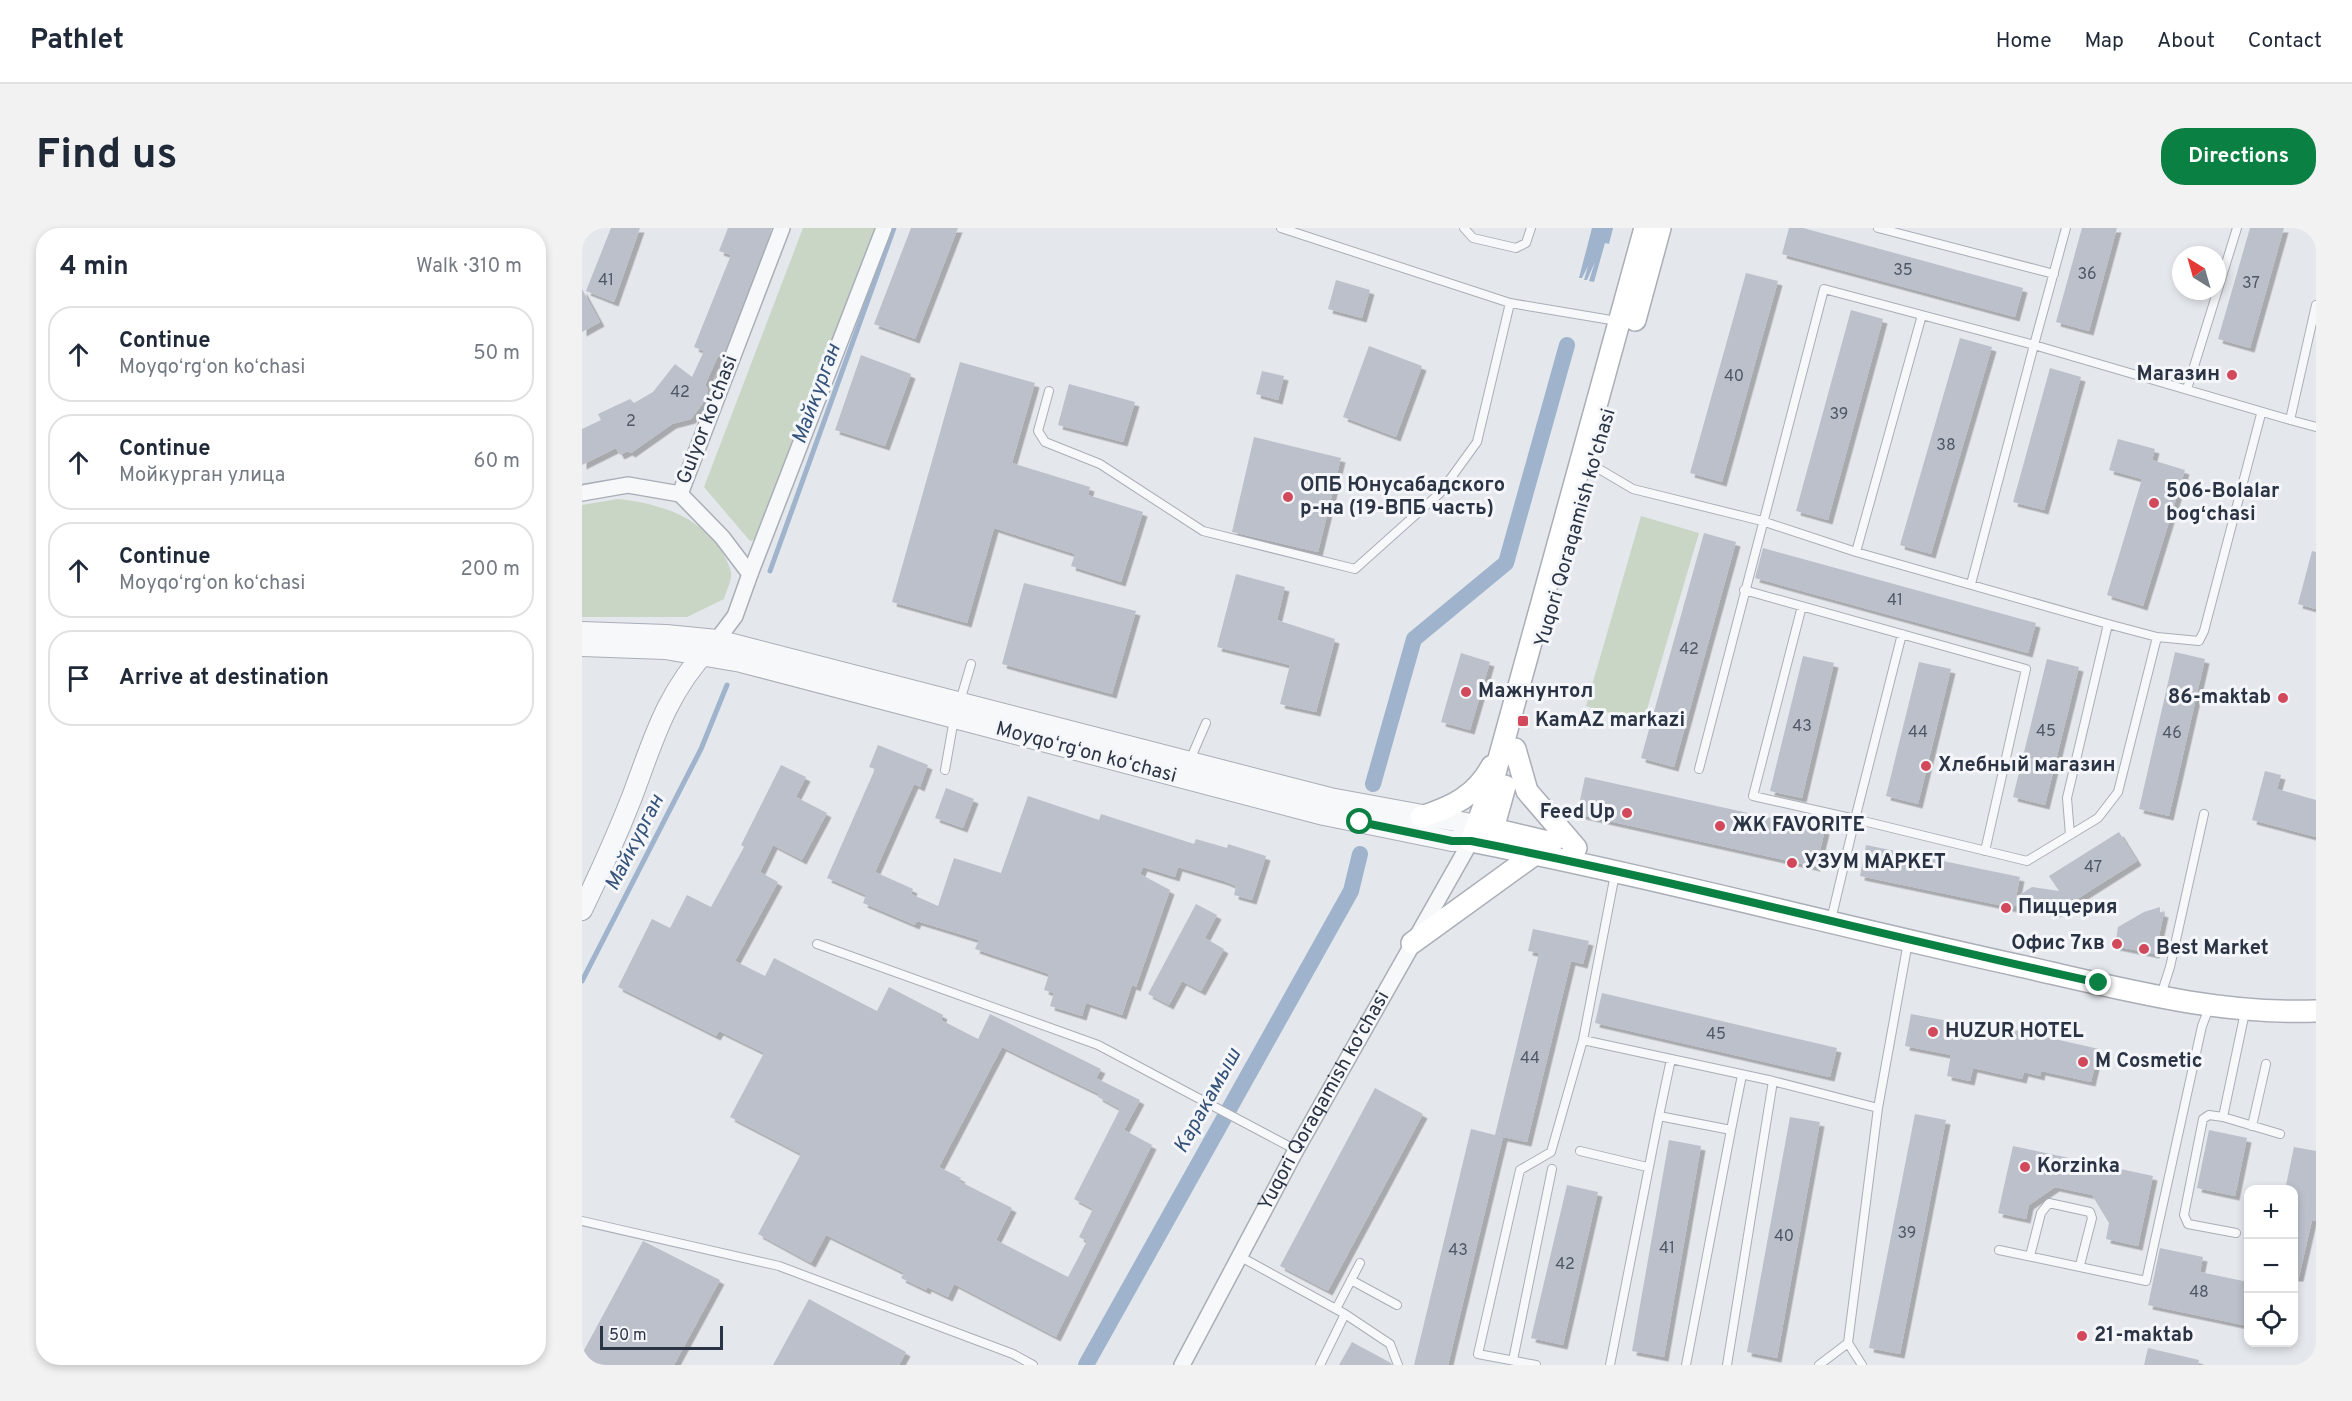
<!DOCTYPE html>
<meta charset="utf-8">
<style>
body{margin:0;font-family:Overpass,sans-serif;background:#f2f2f3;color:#1f2937}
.controls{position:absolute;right:18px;bottom:18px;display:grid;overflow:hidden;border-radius:12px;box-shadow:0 3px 9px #0003}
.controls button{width:54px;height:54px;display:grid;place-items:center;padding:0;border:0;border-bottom:2px solid #e0e1e3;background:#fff;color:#1f2937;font:30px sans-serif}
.compass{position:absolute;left:1590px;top:18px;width:54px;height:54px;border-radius:50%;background:#fff;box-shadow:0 3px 9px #0003;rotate:323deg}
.scale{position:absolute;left:18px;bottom:15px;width:123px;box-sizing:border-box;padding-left:6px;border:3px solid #2b3445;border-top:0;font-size:16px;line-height:21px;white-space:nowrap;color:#2b3445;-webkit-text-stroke:4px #f4f6f9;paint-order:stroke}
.stop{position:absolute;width:18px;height:18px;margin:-14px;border:4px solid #0b8043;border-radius:50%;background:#fff}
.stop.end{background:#0b8043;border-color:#fff;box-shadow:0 2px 6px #0008}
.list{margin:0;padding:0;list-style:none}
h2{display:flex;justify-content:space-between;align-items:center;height:78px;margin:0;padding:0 24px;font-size:26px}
h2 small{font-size:20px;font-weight:400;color:#747a83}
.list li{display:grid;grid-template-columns:39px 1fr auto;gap:18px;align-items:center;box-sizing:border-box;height:96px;margin:0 12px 12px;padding:0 12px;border:2px solid #e0e1e3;border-radius:24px}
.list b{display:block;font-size:22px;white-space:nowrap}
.list p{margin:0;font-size:20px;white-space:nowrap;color:#747a83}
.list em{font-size:20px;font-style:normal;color:#747a83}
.icon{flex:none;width:33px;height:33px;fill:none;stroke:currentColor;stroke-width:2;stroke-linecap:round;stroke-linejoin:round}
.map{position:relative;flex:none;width:1734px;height:1137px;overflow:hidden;border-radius:24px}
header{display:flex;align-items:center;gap:36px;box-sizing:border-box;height:84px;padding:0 30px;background:#fff;border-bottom:2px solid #e0e1e3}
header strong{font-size:28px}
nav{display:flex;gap:33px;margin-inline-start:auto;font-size:21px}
.intro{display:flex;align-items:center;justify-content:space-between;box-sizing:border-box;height:144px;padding:0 36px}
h1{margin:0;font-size:42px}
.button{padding:15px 27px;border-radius:24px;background:#0b8043;color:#fff;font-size:21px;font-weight:700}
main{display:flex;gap:36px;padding:0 36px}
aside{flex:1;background:#fff;border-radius:24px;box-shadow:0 3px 9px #0003}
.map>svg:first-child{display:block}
</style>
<header>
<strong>Pathlet</strong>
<nav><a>Home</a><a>Map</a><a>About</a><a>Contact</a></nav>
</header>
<div class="intro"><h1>Find us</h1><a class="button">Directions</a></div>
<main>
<aside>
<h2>4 min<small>Walk · 310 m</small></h2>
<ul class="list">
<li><svg class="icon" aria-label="ahead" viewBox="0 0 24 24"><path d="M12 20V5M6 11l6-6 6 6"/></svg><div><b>Continue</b><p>Moyqoʻrgʻon koʻchasi</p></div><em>50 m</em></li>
<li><svg class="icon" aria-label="ahead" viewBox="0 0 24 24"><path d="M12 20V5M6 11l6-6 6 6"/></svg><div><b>Continue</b><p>Мойкурган улица</p></div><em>60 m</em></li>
<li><svg class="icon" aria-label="ahead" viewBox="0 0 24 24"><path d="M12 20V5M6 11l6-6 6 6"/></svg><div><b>Continue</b><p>Moyqoʻrgʻon koʻchasi</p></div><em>200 m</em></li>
<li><svg class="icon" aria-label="arrive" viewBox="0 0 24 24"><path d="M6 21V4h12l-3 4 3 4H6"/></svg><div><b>Arrive at destination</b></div></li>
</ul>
</aside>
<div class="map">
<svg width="1734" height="1137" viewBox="0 0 1734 1137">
<defs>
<filter id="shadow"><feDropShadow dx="4.5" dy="4.5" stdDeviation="0" flood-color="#0004"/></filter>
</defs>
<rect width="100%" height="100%" fill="#e4e7ec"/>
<path fill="#c9d6c5" d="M221,0H295L179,310L168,313L122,259Z
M36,271C79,276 119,288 142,327C145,334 150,341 149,349C148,356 144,364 142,371L105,389H0V277Z
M1059,288L1117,305L1061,495L1004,478Z"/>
<path fill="#9fb4cc" d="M1010,0H1031L1027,16L1023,15L1012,54L1007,53L1013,34L1005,52H1002L1006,38L1000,50H997Z"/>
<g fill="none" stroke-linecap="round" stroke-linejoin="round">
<path stroke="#9fb4cc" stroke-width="5" d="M188,343L312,0
M0,753L119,521L145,457"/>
<path stroke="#9fb4cc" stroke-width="16" d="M791,556L832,411L924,335L985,117
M504,1137L769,663L778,626"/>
</g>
<path fill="#bbc0ca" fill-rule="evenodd" filter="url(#shadow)" d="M29,0H58L32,74L4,63Z
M146,0H190L140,130L136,128L123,157L126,161L124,171L109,191L90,196L49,225L46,223L38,227L34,220L0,237V201L19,192L16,186L48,171L52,175L71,164L93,136L110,149L122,123L112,119L149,27L137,23Z
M329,0H376L333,111L292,96Z
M1207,0H1221L1441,60L1433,89L1200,26Z
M1500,0H1535L1507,103L1474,94Z
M1668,0H1702L1668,120L1636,111Z
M1164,45L1196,53L1140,254L1108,245Z
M754,52L788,62L780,90L746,81Z
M0,61L18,94L0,104Z
M1269,82L1301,91L1246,292L1214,283Z
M1378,110L1410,119L1349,326L1318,317Z
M787,118L840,138L814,209L761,189Z
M279,127L329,146L303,218L253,202Z
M378,134L453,155L430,235L508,259L506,267L561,284L539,354L489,338L493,326L412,300L385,395L310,374Z
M1468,140L1499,149L1462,282L1431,274Z
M680,143L702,148L696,172L674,166Z
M487,156L553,174L541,214L476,197Z
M672,209L759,230L736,324L650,304Z
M1536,211L1573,221L1570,232L1603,242L1561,378L1525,367L1560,251L1527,242Z
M1122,305L1154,314L1092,539L1059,530Z
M1181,320L1454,395L1446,425L1173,350Z
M1730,323L1734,324V381L1716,376Z
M654,346L703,359L695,392L753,411L734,484L698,476L708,437L635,419Z
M442,355L554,383L530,466L420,436Z
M1593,424L1623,431L1587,588L1557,581Z
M879,425L908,434L888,502L859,494Z
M1221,428L1252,435L1220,570L1188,563Z
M1465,431L1497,439L1463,577L1431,569Z
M1337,434L1369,441L1336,576L1304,568Z
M296,517L346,537L338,559L332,556L293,644L331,661L329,666L356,678L372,630L419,645L446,568L517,592L519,586L612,616L614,611L645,620L646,616L684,628L670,672L652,667L654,658L642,653L596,639L593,649L561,639L558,646L588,662L554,759L550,757L540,787L504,775L500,788L468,778L472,765L462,762L467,746L393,721L397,712L335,693L333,697L281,675L284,667L245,650L293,541L287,539Z
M199,537L224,549L214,569L245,585L220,632L191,617L178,644L196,654L153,733L183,748L192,730L295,783L307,759L361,787L359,792L396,811L408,786L519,841L514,850L558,872L542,902L570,917L474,1109L372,1056L366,1069L345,1059L344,1062L319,1050L322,1045L244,1007L229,1035L176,1006L219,926L148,889L182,825L137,803L134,808L36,759L70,691L88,700L105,667L129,679L162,619L159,617ZM420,819L517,866L516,869L538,881L492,971L511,981L497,1009L505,1013L486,1049L414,1012L430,980L377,953L379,950L357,939Z
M1683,543L1699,547L1695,561L1734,572V609L1670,592Z
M1003,549L1243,602L1234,639L995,586Z
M364,560L392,571L381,600L353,590Z
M1537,604L1555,633L1473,685L1432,677L1431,680L1278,648L1284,617L1438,649L1434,669L1450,659L1477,663L1467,648Z
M614,676L635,687L623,710L642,721L619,763L600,753L587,777L566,766Z
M1578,679V684L1582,685L1573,726L1533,718L1536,699L1562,684Z
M951,701L1007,713L1001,736L989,733L945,914L921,909L866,1137H832L889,901L913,907L957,725L946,723Z
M1020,765L1255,820L1248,849L1013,795Z
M1329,786L1414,802L1415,798L1517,821L1509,854L1459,843L1458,848L1442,844L1440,851L1391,840L1388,853L1365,848L1369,827L1323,818Z
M793,860L841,886L746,1063L698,1038Z
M1333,886L1364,892L1318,1126L1287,1120Z
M1208,889L1238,894L1195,1130L1165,1124Z
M1627,902L1665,910L1653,968L1615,960Z
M1087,912L1119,918L1082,1129L1050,1123Z
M1431,918L1571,948L1556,1018L1524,1011L1527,995L1510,967L1473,959L1447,977L1444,991L1416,985Z
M1712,919L1734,923V993L1730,992L1717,1049H1712V962H1703Z
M985,957L1016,964L981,1117L949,1110Z
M61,1013L138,1052L92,1137H0V1126Z
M1578,1020L1621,1029L1618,1044L1666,1054V1098L1566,1077Z
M227,1071L324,1124L317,1137H191Z
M770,1114L809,1135L810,1137H757Z
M1566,1120L1617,1132L1616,1137H1562Z"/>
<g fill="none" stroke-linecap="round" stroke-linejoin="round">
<g stroke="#a9aeb7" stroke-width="10">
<path id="service" d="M699,0L928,75L1035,93
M882,0L891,10L934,20L944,15L949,0
M1296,0L1472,46
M1605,161L1655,0
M467,163L456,203L463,214L518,236L621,303L773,341L858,265L895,214L928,75
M1708,192L1734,199
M1000,235L1012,238L1051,261L1180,293L1274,324L1526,396L1575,409L1617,413L1622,403L1679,186
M1274,324L1340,87
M1389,356L1452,117L1708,192L1734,77
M1162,362L1444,441L1403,623
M1220,378L1171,568L1273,591L1320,406
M378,473L389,436
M608,532L624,495
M1117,541L1242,61L1452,117L1484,0
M363,542L372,491
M1488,607L1485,570L1526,396
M1249,692L1273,591L1445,633L1516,590L1536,564L1575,409
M235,716L516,817L714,922
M1579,767L1588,739L1622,586
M1001,812L1191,853L1296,880
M1077,888L1089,831
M1641,889L1698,906
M1670,898L1684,836
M1149,902L1160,847
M998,923L1065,939
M0,993L197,1038L431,1126L451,1137
M1654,1005L1606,996L1602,987L1621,891L1627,887L1641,889L1663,784
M1417,1022L1564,1053L1620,798L1627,780
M657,1028L763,1086L808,1116L816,1137
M1448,1028L1459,985L1467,975L1508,984L1510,990L1498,1037
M769,1052L815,1077
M754,1081L778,1035
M931,1132L970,941
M738,1137L763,1086
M954,1137L896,1126L938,942L969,924L1001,812L1033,646
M1028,1137L1077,888L1149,902L1104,1137
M1145,1137L1191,853
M1237,1137L1266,1115
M1280,1137L1266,1115L1296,880L1326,714"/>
</g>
<g stroke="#a9aeb7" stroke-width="18">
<g id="minor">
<path d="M0,265L46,257L98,266"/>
<path d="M98,266L200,0"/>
<path d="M98,266L140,309L168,346L153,388L135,412"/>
<path d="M168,346L302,0"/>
<path id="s1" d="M600,1137L714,922L889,613"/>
</g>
</g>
<g stroke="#a9aeb7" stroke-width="22">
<path id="tertiary" d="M0,404L84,407L135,412L748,570L895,597
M0,418L83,421L159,434L742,587L870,613H889
M0,682C18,645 35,607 50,569C71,513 84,465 127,420"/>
</g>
<g stroke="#a9aeb7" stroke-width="24">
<path id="secondary" d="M1053,92L1078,0
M933,521L945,563L994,620
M839,589C870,579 894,568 910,538
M898,598L970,615
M911,601L923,558
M889,613C1072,649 1252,697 1434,737C1533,759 1632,787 1734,783
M889,613L910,556L1063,0
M830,715L953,626"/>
</g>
<use href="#service" stroke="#f7f8fa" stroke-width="8"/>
<use href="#minor" stroke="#f7f8fa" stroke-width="15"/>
<use href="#tertiary" stroke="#f7f8fa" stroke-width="20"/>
<use href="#secondary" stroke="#fff" stroke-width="21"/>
</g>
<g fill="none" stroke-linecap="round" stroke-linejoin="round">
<path stroke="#0b8043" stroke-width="8" d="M778,594L870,613H889C1100,654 1307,709 1517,755"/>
</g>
<g fill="#d1495b" stroke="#f4f6f9" stroke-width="2">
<circle cx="1650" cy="147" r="6"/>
<circle cx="706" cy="269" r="6"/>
<circle cx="1572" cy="275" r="6"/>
<circle cx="884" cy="464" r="6"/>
<circle cx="1701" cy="470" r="6"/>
<rect x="935" y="487" width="12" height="12" rx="3"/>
<circle cx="1344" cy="538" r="6"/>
<circle cx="1045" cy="585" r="6"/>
<circle cx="1138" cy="598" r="6"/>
<circle cx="1210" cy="635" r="6"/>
<circle cx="1424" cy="680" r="6"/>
<circle cx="1535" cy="716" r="6"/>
<circle cx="1562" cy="721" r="6"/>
<circle cx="1351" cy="804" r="6"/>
<circle cx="1501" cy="834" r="6"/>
<circle cx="1443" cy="939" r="6"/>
<circle cx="1500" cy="1108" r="6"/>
</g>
<g text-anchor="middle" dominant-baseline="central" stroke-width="6" stroke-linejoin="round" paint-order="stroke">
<g font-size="16" fill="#4f5766">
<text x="1321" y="43">35</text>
<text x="1505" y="47">36</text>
<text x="24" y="53">41</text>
<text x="1669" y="56">37</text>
<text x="1152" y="149">40</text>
<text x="98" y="165">42</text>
<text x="1257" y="187">39</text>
<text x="49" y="194">2</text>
<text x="1364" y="218">38</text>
<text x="1313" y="373">41</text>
<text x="1107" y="422">42</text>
<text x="1220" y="499">43</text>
<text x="1464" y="504">45</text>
<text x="1336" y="505">44</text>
<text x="1590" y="506">46</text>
<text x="1511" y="640">47</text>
<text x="1134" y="807">45</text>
<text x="948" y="831">44</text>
<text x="1325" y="1006">39</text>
<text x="1202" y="1009">40</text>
<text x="1085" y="1021">41</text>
<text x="876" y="1023">43</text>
<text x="983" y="1037">42</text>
<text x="1617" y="1065">48</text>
</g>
<g font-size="20" font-weight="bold" fill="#2b3445" stroke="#f4f6f9" text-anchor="start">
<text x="1638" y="147" text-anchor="end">Магазин</text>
<text x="718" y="258">ОПБ Юнусабадского<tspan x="718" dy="23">р-на (19-ВПБ часть)</tspan></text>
<text x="1584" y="264">506-Bolalar<tspan x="1584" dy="23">bogʻchasi</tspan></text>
<text x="896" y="464">Мажнунтол</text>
<text x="1689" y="470" text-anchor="end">86-maktab</text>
<text x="953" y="493">KamAZ markazi</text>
<text x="1356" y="538">Хлебный магазин</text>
<text x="1033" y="585" text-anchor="end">Feed Up</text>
<text x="1150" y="598">ЖК FAVORITE</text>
<text x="1222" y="635">УЗУМ МАРКЕТ</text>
<text x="1436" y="680">Пиццерия</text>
<text x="1523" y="716" text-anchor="end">Офис 7кв</text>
<text x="1574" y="721">Best Market</text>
<text x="1363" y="804">HUZUR HOTEL</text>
<text x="1513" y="834">M Cosmetic</text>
<text x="1455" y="939">Korzinka</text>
<text x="1512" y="1108">21-maktab</text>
</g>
<g font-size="20" fill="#2b3445" stroke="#f4f6f9">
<text transform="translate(126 192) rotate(-69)">Gulyor ko'chasi</text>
<text transform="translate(994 300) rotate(-74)">Yuqori Qoraqamish ko'chasi</text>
<text transform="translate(504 525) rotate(15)">Moyqoʻrgʻon koʻchasi</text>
<text stroke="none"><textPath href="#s1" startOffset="300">Yuqori Qoraqamish ko'chasi</textPath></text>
</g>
<g font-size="21" font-style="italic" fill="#34527a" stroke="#f4f6f9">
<text transform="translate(235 166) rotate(-70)">Майкурган</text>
<text transform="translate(53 615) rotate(-63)">Майкурган</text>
<text transform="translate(626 873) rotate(-61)">Каракамыш</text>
</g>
</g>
</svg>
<div class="controls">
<button>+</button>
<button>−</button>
<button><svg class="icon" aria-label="locate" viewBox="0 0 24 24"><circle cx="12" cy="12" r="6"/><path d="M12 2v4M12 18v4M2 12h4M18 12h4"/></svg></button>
</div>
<svg class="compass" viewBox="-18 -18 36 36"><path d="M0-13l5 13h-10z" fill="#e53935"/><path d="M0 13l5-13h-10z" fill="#747a83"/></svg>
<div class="scale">50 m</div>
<div class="stop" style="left:778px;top:594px"></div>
<div class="stop end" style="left:1517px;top:755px"></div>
</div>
</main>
